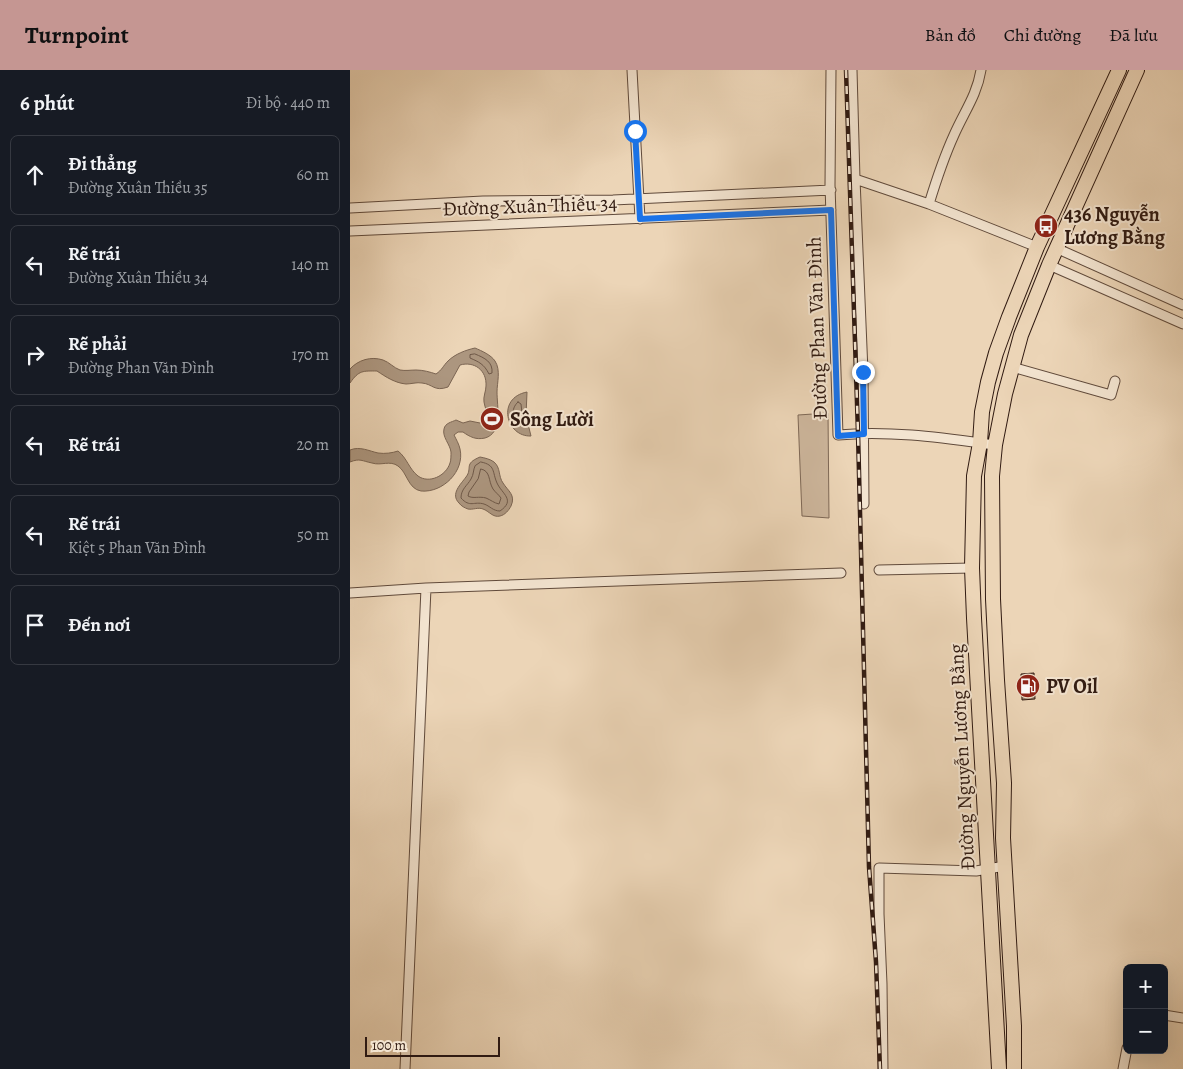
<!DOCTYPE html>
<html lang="vi">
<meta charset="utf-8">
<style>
body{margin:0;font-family:Alegreya,serif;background:#242831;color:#f1f3f6}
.controls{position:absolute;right:15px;bottom:15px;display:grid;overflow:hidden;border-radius:8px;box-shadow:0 5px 20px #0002}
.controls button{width:45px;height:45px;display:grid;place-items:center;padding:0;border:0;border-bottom:1px solid #363941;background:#171b24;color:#f1f3f6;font:25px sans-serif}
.scale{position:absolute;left:15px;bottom:12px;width:135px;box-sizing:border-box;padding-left:5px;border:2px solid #311b12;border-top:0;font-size:14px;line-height:18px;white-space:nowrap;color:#311b12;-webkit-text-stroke:4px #f3e4d0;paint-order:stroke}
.stop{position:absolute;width:15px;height:15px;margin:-11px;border:4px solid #1a73e8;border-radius:50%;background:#fff}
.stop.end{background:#1a73e8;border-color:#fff;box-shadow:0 1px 5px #0008}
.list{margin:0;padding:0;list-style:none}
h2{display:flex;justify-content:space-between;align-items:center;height:65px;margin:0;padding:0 20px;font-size:21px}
h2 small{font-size:16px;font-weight:400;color:#9ea1a6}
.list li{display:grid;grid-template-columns:32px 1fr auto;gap:15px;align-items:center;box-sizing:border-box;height:80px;margin:0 10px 10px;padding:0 10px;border:1px solid #363941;border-radius:8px}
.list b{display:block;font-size:19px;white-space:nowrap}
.list p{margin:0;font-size:16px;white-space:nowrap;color:#9ea1a6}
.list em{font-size:16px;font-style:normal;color:#9ea1a6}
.icon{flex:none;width:28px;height:28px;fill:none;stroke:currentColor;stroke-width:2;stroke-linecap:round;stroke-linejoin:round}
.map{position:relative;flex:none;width:833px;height:999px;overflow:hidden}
header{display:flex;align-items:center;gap:30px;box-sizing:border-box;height:70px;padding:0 25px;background:#c59692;color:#111}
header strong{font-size:24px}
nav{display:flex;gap:28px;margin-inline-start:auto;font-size:18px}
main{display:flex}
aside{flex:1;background:#171b24}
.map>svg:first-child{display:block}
</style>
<header>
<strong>Turnpoint</strong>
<nav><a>Bản đồ</a><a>Chỉ đường</a><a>Đã lưu</a></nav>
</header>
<main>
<aside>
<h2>6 phút<small>Đi bộ · 440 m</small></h2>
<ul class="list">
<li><svg class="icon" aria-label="ahead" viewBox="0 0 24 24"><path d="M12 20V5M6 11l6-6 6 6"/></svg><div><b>Đi thẳng</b><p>Đường Xuân Thiều 35</p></div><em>60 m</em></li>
<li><svg class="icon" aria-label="left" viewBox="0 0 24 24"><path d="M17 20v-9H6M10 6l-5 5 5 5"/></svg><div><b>Rẽ trái</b><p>Đường Xuân Thiều 34</p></div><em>140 m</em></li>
<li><svg class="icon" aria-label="right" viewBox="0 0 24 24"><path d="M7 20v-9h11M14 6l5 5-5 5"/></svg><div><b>Rẽ phải</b><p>Đường Phan Văn Đình</p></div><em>170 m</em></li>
<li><svg class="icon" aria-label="left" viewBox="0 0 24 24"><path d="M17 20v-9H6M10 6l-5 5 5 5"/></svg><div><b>Rẽ trái</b></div><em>20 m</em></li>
<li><svg class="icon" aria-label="left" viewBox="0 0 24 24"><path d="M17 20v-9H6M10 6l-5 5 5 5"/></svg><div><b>Rẽ trái</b><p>Kiệt 5 Phan Văn Đình</p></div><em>50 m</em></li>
<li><svg class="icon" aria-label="arrive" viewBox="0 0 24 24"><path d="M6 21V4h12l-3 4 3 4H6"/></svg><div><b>Đến nơi</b></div></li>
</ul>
</aside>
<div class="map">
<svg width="833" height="999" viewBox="0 0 833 999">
<rect width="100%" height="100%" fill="#ecd5b7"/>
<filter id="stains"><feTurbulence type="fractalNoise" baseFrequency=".004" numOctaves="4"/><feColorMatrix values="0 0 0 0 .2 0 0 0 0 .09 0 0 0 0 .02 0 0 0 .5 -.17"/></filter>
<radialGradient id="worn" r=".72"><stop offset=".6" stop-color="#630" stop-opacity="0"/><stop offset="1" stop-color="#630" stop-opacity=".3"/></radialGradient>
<path fill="#ccb59b" stroke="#7e6856" d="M478,343L479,448L452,446L448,345Z"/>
<path fill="#ac967f" stroke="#7b6553" d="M125,278C132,281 141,285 145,291C151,300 147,313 147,322C147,336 153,363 135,368C126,370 120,367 113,362H108L104,365C106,369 109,374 110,379C115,401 93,423 71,421C58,419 57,402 48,396C40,390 31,396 22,393C12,391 10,388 0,392V380C10,376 19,381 28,383C35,384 42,383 48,381C57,388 59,399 68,406C79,414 96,406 100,393C101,391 101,385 101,382C100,374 92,367 94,359C95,353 102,352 106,350L113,353L120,351L130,353L138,348C137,341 135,338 134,332C133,327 136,321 136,316C137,300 124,291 110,295L98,317C84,322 83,314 72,313C67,312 61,314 56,314C45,313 36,307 27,301C13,301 9,300 0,313V299C8,290 21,286 33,290C39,292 44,298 50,300C55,301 61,300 66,300C73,300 80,302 86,304C92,300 93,296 98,291C105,284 116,280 125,278Z
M177,322L176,346L181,366C156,367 146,328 177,322Z
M130,387C135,388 140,389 144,392C151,398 148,406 153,413C158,421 166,425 161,436C159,440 155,445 150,446C143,448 139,441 133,439C128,437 123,440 118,439C115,438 111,436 109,433C100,424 111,414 116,407C123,398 113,394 130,387Z"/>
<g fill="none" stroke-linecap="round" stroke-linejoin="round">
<path stroke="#6e5848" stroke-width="1" d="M125,284C135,288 143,292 142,303L139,304C134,294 129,292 120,288V285Z
M168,332L171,334L173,353L171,356C162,351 160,339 168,332Z
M131,392C146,395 142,402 147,413C152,424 166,430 150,441C143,441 140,436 134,434C124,431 120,438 111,428C111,419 117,416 121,409C124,404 123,400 125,396Z
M131,399C141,401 138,411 143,419C145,422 149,425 151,428L149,434C144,433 141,430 136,428C129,426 123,429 118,426L119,422L128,409Z"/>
</g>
<path fill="#927c68" stroke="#311b12" d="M684,603L685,629L672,630L671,604Z"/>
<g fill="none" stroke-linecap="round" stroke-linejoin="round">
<g stroke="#604a3b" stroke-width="11">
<path id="minor" d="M282,0L290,149
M481,0L480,115L488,365C540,360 593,368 645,375
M502,0L505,109L513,302L514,434
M505,109L579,134L687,177
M579,134C586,111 594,87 604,65C614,42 627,25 631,0
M0,138L133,131L263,130L481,120
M0,161L481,140
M706,178L833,235
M699,195L833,254
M662,297L761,325L765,311
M529,500L622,498
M0,523L76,518L491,503
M814,945L833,948
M55,999L76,518
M533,999L532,914L529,844V798L626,801L655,796
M773,999L777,978"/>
</g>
<g stroke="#311b12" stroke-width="16">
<path id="trunk" d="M649,999L624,548L622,498L624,406L630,373L632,342L638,312L646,283L659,247L687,177L769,0
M664,999V956L653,768L654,713L647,610L643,529L642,406L645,375L655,324L671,265L699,195L787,0"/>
</g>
<use href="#minor" stroke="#f3e4d0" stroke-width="9"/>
<use href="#trunk" stroke="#ecd5b7" stroke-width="14"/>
<g stroke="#311b12" stroke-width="4.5">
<path id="rail" d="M496,0L508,363L519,797L526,892L530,999"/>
</g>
<use href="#rail" stroke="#f3e4d0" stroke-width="2.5" stroke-dasharray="8" stroke-linecap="butt"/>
</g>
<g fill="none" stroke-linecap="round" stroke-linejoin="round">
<path stroke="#1a73e8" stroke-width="6" d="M285,61L290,149L481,140L488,366L514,364L513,302"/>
</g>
<defs>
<g id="bus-disc" transform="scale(1.25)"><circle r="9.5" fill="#8f2418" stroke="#f3e4d0"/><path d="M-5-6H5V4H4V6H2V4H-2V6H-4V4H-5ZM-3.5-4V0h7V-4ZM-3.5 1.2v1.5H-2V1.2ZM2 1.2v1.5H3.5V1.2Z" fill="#fff"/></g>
<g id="stadium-disc" transform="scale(1.25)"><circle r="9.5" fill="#8f2418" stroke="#f3e4d0"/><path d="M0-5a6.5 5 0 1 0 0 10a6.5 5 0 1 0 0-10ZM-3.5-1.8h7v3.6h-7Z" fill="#fff"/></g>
<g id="fuel-disc" transform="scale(1.25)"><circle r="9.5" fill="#8f2418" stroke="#f3e4d0"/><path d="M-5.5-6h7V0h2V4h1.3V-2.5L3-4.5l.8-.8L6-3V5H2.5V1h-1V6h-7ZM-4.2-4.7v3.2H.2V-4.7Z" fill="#fff"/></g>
</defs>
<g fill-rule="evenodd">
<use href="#bus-disc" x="696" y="156"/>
<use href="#stadium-disc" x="142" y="349"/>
<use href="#fuel-disc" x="678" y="616"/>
</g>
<g text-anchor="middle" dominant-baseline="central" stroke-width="4" stroke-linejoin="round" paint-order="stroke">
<g font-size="20" fill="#311b12" stroke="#f3e4d0">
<text transform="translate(180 136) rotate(-2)">Đường Xuân Thiều 34</text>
<text transform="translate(467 258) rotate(-92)">Đường Phan Văn Đình</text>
<text transform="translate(612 687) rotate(-93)">Đường Nguyễn Lương Bằng</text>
</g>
<g font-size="20" font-weight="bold" fill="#311b12" stroke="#f3e4d0" text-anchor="start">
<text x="714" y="144">436 Nguyễn<tspan x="714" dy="23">Lương Bằng</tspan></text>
<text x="160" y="349">Sông Lười</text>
<text x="696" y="616">PV Oil</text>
</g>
</g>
<rect width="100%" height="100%" filter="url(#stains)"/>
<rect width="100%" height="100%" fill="url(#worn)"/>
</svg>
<div class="controls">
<button>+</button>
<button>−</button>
</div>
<div class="scale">100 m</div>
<div class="stop" style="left:285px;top:61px"></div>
<div class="stop end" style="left:513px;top:302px"></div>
</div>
</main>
